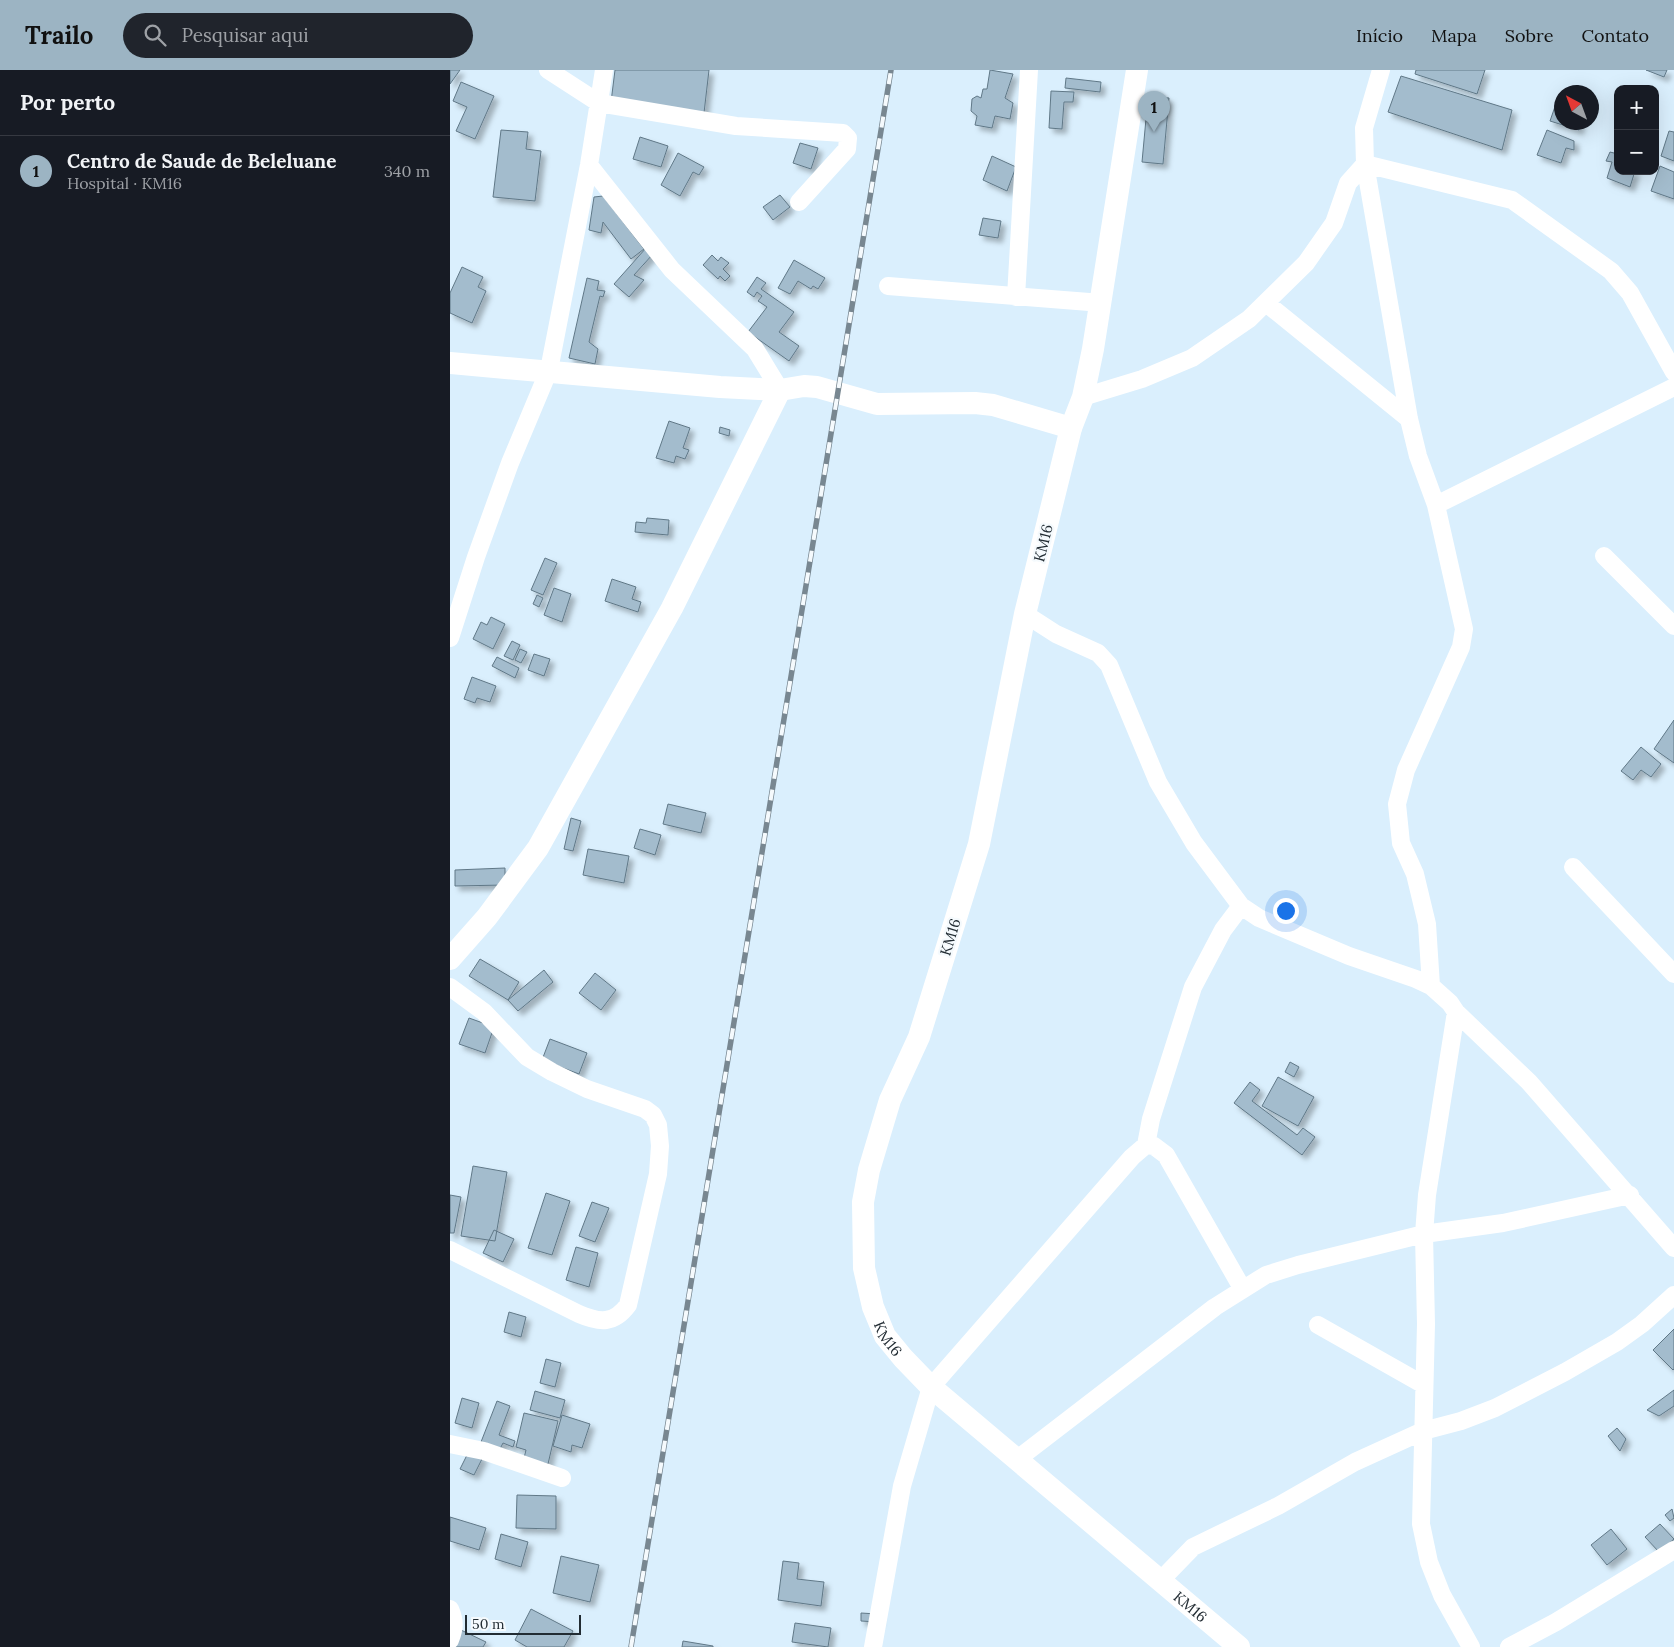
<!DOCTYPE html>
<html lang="pt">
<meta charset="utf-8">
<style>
body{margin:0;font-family:Lora,serif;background:#20242c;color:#f1f3f6}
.controls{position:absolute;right:15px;top:15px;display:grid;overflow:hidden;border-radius:10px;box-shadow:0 5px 20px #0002}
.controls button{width:45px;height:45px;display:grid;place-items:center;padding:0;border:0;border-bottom:1px solid #363941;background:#171b24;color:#f1f3f6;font:25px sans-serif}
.compass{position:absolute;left:1104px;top:15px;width:45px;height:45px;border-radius:50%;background:#171b24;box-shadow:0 5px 20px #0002;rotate:319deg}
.scale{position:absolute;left:15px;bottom:12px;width:116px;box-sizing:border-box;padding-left:5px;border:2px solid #222c33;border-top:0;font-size:14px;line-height:18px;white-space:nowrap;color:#222c33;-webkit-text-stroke:4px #f5fafd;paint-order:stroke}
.you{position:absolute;left:835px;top:840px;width:18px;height:18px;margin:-12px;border:4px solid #fff;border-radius:50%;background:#1a73e8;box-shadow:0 0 0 8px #1a73e833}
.badge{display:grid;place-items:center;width:32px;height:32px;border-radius:50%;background:#9cb4c3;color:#111;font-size:16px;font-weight:700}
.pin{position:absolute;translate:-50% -41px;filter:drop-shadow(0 1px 2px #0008)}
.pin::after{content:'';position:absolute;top:26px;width:18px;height:15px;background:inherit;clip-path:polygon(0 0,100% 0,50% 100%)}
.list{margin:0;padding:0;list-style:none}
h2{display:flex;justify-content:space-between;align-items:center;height:65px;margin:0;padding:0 20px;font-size:21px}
h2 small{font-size:16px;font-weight:400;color:#9ea1a6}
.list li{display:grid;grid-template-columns:32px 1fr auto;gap:15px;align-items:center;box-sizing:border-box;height:70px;padding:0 20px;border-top:1px solid #363941}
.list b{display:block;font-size:19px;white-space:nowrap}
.list p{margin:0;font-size:16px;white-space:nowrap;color:#9ea1a6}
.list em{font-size:16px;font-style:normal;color:#9ea1a6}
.icon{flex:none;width:28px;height:28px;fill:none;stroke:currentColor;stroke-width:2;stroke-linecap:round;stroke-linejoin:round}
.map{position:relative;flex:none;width:1224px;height:1577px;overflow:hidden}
header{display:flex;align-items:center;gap:30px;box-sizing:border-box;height:70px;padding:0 25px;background:#9cb4c3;color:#111}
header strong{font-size:24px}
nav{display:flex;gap:28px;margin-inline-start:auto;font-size:18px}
.search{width:350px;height:45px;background:#20242c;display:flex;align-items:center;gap:12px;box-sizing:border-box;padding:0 18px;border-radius:28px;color:#9ea1a6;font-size:19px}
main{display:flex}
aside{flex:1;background:#171b24}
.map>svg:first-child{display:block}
</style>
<header>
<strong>Trailo</strong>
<div class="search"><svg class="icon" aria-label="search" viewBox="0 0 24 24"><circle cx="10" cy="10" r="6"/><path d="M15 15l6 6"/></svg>Pesquisar aqui</div>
<nav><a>Início</a><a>Mapa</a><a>Sobre</a><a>Contato</a></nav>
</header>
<main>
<aside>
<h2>Por perto<small></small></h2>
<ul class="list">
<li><span class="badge">1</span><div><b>Centro de Saude de Beleluane</b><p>Hospital · KM16</p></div><em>340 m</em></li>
</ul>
</aside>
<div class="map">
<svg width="1224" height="1577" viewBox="0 0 1224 1577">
<defs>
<filter id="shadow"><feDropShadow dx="4.5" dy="4.5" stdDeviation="2.5" flood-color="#0004"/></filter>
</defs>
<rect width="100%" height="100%" fill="#daeffd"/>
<path fill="#a3bccd" stroke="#607887" filter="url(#shadow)" d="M0,0H10L0,14Z
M165,0H259L254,43L161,32Z
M540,0L563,4L555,28L563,33L560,49L545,46L542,58L525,55L527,46L521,41L522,29L527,26L531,28L533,19H537Z
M966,0H1035L1027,24L965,4Z
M1196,0H1217L1214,7Z
M951,6L1062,40L1052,80L938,42Z
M616,8L651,12L650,22L615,18Z
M11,12L44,26L25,69L6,61L17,37L3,31Z
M601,21L624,22L623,32H614L612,59L599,58Z
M1109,25H1112V52H1130L1129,60L1100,51Z
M698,27L719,28L713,94L692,92Z
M51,60L78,62L76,79L91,81L85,131L43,127Z
M1097,60L1124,71V80L1116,78L1111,93L1087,85Z
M1219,61L1224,62V91L1211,86Z
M190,67L218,76L211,97L183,89Z
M350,73L368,78L361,99L343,93Z
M1160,82L1168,84V101H1185L1180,117L1157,108L1162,92L1156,91Z
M228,83L254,97L249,105L243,102L230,126L211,115Z
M542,86L566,97L557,121L533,110Z
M1210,96L1224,102V129L1201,121Z
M330,125L340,137L323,150L313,137Z
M153,126L194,179L181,189L153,152L151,163L139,160L144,127Z
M533,148L551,151L548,168L529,165Z
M196,178L203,184L184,205L194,210L179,227L164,214Z
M262,185L268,191L271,187L279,193L273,199L280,206L275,211L270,206L268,209L253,195Z
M344,190L375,208L368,219L363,216L361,219L348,211L340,224L328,218Z
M12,197L33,207L28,217L36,221L22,253L0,243V223Z
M307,207L316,213L311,219L344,242L329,262L349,276L339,291L298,262L317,237L308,231L312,226L307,222L304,227L297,222Z
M137,208L149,211L147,220L155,221L153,227L150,226L139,272L148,279L145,294L119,288Z
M219,351L240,358L233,378L239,380L235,389L226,386L224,393L206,388Z
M270,357L280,360L279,366L269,363Z
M197,448L219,450L218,465L185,462L186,452L196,453Z
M95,488L107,493L93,525L81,520Z
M162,509L186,517L182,529L191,532L188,542L155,531Z
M104,518L121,524L112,552L94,545Z
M87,525L93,528L89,537L83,534Z
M41,547L55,554L43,579L23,569L31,552L37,555Z
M62,571L70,575L63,590L54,586Z
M70,579L77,582L71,593L65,590Z
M84,584L100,589L94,606L78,600Z
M47,587L69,598L65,608L42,596Z
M22,607L46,616L40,632L27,628L25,633L14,629Z
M1224,650V693L1204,679Z
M1191,677L1211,694L1201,707L1191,700L1183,710L1171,701Z
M218,734L256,743L251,763L213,754Z
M121,748L131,751L123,781L114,779Z
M190,759L211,765L205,785L184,778Z
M138,779L179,786L174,813L133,805Z
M55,798V815L5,816V800Z
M30,889L69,912L58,930L19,906Z
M94,900L103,912L68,941L58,930Z
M145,903L166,920L151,940L129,923Z
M19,948L44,957L35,983L9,974Z
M100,969L137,983L129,1004L92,990Z
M840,992L849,997L844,1007L835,1002Z
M828,1007L864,1027L848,1056L812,1036Z
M800,1012L810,1020L802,1031L847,1065L853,1058L865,1067L852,1085L784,1033Z
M23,1096L57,1102L45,1171L11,1166Z
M96,1123L120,1131L102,1185L78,1178Z
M0,1125L11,1127L4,1163H0Z
M142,1132L159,1138L145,1172L129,1166Z
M44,1160L64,1169L53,1192L33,1183Z
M126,1177L148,1183L139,1217L116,1210Z
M59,1242L76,1247L71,1267L54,1262Z
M1224,1259V1299L1223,1300L1203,1280Z
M96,1289L111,1293L105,1317L90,1313Z
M1224,1320V1336L1209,1346L1197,1340Z
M85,1321L115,1330L110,1348L80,1340Z
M12,1328L29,1333L22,1358L5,1353Z
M47,1331L60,1336L49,1365L65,1371L63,1377L53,1373L50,1379L31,1372Z
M74,1343L108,1351L98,1394L74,1388L76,1380L66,1377Z
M112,1345L140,1354L132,1378L122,1375L121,1382L103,1376Z
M1167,1358L1176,1369L1170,1381L1158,1366Z
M19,1381L33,1387L24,1405L10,1399Z
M67,1425L106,1426V1459L66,1458Z
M1222,1439L1224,1448L1220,1451L1215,1445Z
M0,1447L36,1458L29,1480L0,1471Z
M1210,1454L1224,1469L1209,1482L1195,1467Z
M1161,1459L1177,1479L1157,1495L1141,1475Z
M51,1464L78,1472L71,1497L45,1489Z
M111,1486L149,1495L140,1532L103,1523Z
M333,1491L349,1493L347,1509L374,1512L371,1536L328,1530Z
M81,1539L123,1561L114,1577H77L65,1570Z
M411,1543L427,1544V1552L411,1551Z
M345,1553L381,1558L378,1577L342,1572Z
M11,1560L36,1572L33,1577H3Z
M233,1571L263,1576V1577H232Z"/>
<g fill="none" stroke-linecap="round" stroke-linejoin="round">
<path stroke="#fff" stroke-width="18" d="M98,0L149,33L286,56L393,63L398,68L397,79L349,132
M931,0L914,58L915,94L959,349L968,386L986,435L1014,559L1011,577L956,700L947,734L951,773L965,804L977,854L981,916
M139,95L222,200L305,279L330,320
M438,216L652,233
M566,227L579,0
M816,233L959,349
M633,327L692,309L742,288L799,249L856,193L884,153L898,113L915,94L1062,130L1161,201L1180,223L1224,302
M986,435L1224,317
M1154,486L1224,556
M575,544L606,564L648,583L659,595L708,712L744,773L791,836L809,848L899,886L966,909L981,916L1000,933L1006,942L977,1125L974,1164L976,1254L971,1454L979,1492L992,1525L1021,1577
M0,568L26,487L60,393L99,300L139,95L154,0
M1123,797L1224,904
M0,917L34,942L77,987L102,1002L137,1019L195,1039L203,1045L208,1055L210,1076L208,1104L178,1235C164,1254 150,1253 129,1244L0,1180
M1006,942L1079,1012L1224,1178
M696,1075L701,1049L743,917L773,860L791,836
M868,1255L974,1315
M0,1374L34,1381L112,1408
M566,1390L765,1237L816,1205L848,1195L974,1164L1053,1153L1180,1125
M710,1511L743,1477L828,1436L905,1392L973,1361L1011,1351L1045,1338L1115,1302L1167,1272L1192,1254L1224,1225
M0,1539C5,1551 5,1558 0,1570
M423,1577L452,1416L481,1317L682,1087L696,1075L704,1076L716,1085L792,1218
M1059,1577L1106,1552L1224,1480"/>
<g stroke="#fff" stroke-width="22">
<path id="s1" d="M687,0L643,279L633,327L621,358L575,544L529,774L469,967L440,1030L419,1100L413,1132L414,1198L423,1237L435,1266L453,1288L481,1317L789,1577"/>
<path d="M0,293L270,317L330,320L354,316L367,317L427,334L525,333L543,335L621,358"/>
<path d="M0,889L37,847L88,778L222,538L330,320"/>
</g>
<g stroke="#788791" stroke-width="5.5">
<path id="rail" d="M181,1577L441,0"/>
</g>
<use href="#rail" stroke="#f5fafd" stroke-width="4" stroke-dasharray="11" stroke-linecap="butt"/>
</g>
<g text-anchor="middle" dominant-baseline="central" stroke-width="4.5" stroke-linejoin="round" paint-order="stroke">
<g font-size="15" fill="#222c33" stroke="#f5fafd">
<text transform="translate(593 473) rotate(-76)">KM16</text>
<text transform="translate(500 867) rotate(-73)">KM16</text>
<text stroke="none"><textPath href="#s1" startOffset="1309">KM16</textPath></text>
<text stroke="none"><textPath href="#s1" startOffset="1714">KM16</textPath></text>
</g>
</g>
</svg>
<div class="controls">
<button>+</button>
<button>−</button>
</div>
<svg class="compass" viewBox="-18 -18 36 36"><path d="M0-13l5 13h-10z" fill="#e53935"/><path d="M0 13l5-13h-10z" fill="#9ea1a6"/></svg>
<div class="scale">50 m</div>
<div class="you"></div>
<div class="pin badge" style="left:704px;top:62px">1</div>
</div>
</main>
